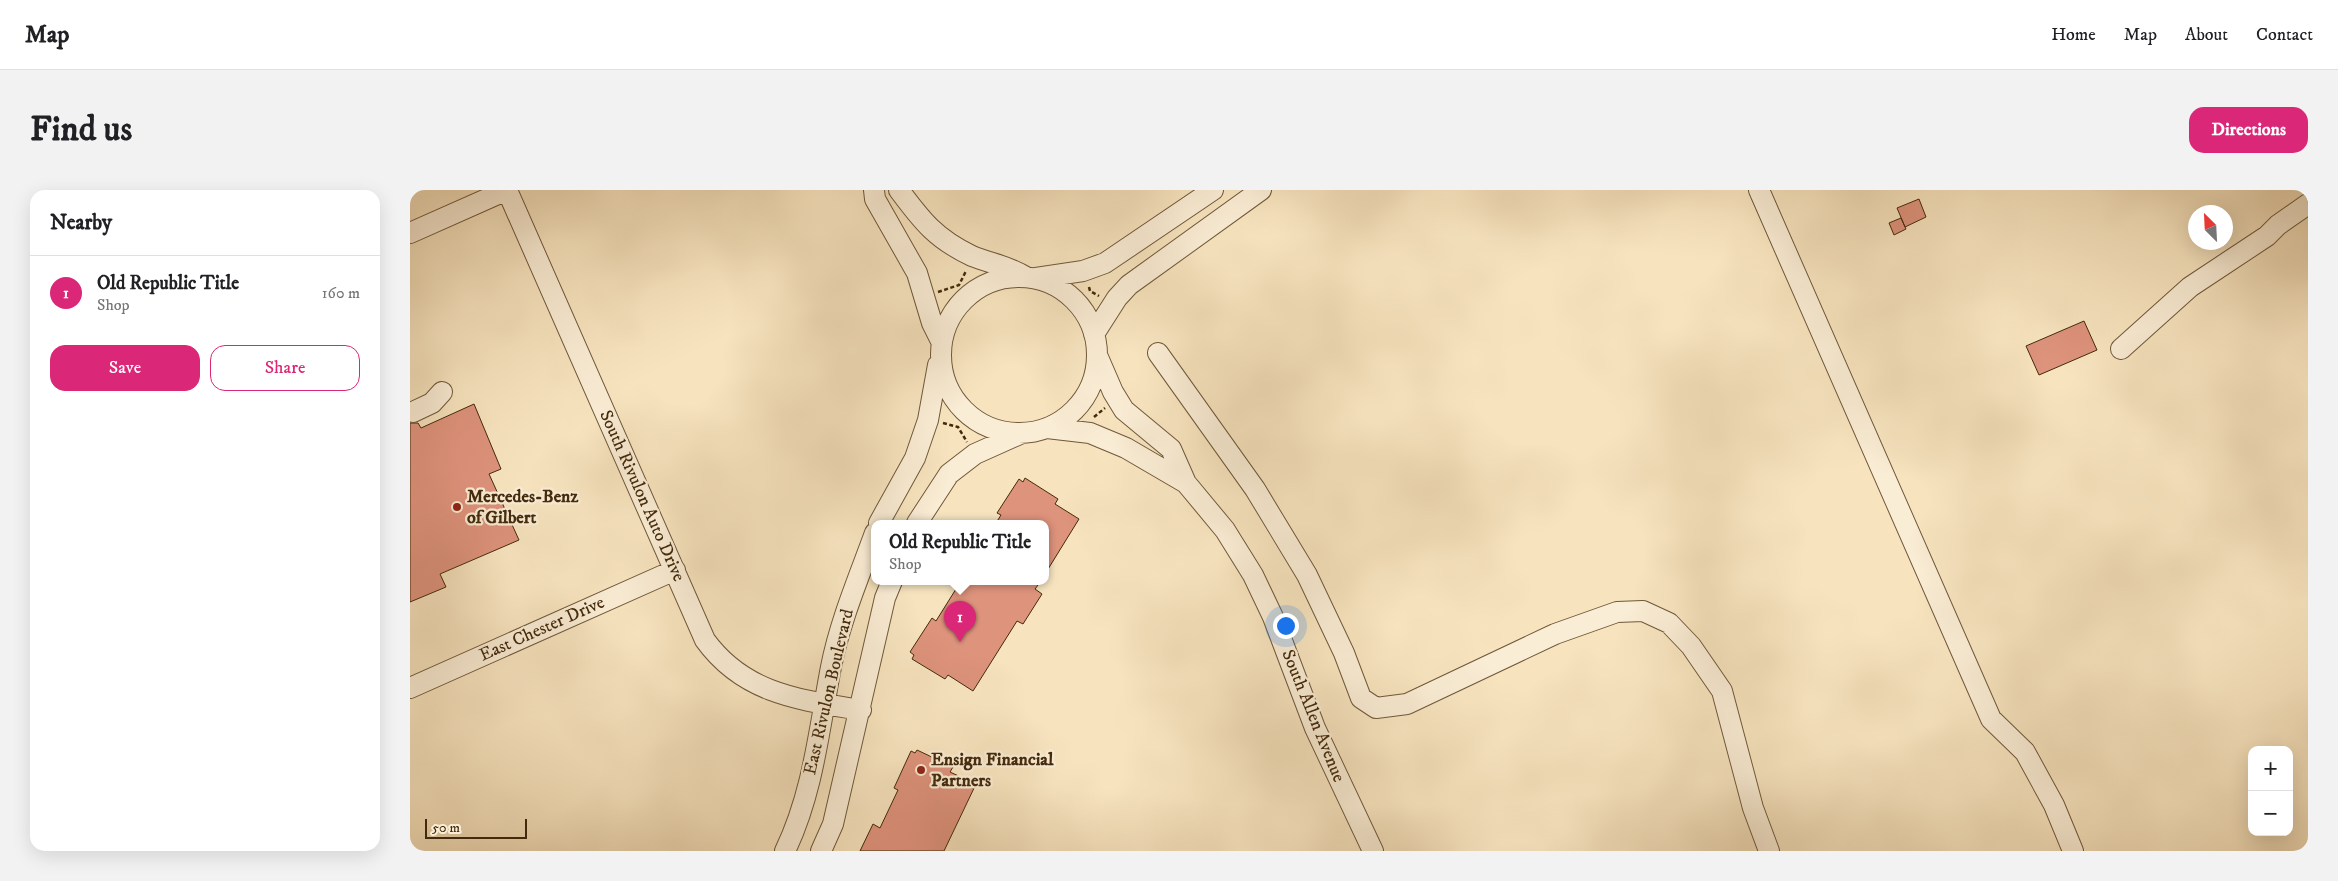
<!DOCTYPE html>
<meta charset="utf-8">
<style>
body{margin:0;font-family:"IM FELL DW Pica",serif;background:#f2f2f2;color:#202124}
.controls{position:absolute;right:15px;bottom:15px;display:grid;overflow:hidden;border-radius:10px;box-shadow:0 5px 20px #0002}
.controls button{width:45px;height:45px;display:grid;place-items:center;padding:0;border:0;border-bottom:1px solid #e0e0e0;background:#fff;color:#202124;font:25px sans-serif}
.compass{position:absolute;left:1778px;top:15px;width:45px;height:45px;border-radius:50%;background:#fff;box-shadow:0 5px 20px #0002;rotate:336deg}
.scale{position:absolute;left:15px;bottom:12px;width:102px;box-sizing:border-box;padding-left:5px;border:2px solid #432a0c;border-top:0;font-size:14px;line-height:18px;white-space:nowrap;color:#432a0c;-webkit-text-stroke:4px #faedd5;paint-order:stroke}
.you{position:absolute;left:875px;top:435px;width:18px;height:18px;margin:-12px;border:4px solid #fff;border-radius:50%;background:#1a73e8;box-shadow:0 0 0 8px #1a73e833}
.badge{display:grid;place-items:center;width:32px;height:32px;border-radius:50%;background:#db2777;color:#fff;font-size:16px;font-weight:700}
.pin{position:absolute;translate:-50% -41px;filter:drop-shadow(0 1px 2px #0008)}
.pin::after{content:'';position:absolute;top:26px;width:18px;height:15px;background:inherit;clip-path:polygon(0 0,100% 0,50% 100%)}
.popup{position:absolute;left:461px;top:330px;width:178px;height:65px;box-sizing:border-box;display:grid;place-content:center;border-radius:10px;background:#fff;filter:drop-shadow(0 1px 4px #0005);font-size:16px;white-space:nowrap;color:#757577}
.popup b{font-size:19px;color:#202124}
.popup::after{content:'';position:absolute;left:50%;top:100%;margin-left:-10px;border:10px solid transparent;border-top-color:#fff}
.list{margin:0;padding:0;list-style:none}
h2{display:flex;justify-content:space-between;align-items:center;height:65px;margin:0;padding:0 20px;font-size:21px}
h2 small{font-size:16px;font-weight:400;color:#757577}
.list li{display:grid;grid-template-columns:32px 1fr auto;gap:15px;align-items:center;box-sizing:border-box;height:75px;padding:0 20px;border-top:1px solid #e0e0e0}
.list b{display:block;font-size:19px;white-space:nowrap}
.list p{margin:0;font-size:16px;white-space:nowrap;color:#757577}
.list em{font-size:16px;font-style:normal;color:#757577}
.actions{display:flex;gap:10px;padding:15px 20px}
.actions a{flex:1;padding:11px 0;border:1px solid #db2777;border-radius:15px;text-align:center;font-size:18px;color:#db2777}
.actions .main{background:#db2777;color:#fff}
.map{position:relative;flex:none;width:1898px;height:661px;overflow:hidden;border-radius:15px}
header{display:flex;align-items:center;gap:30px;box-sizing:border-box;height:70px;padding:0 25px;background:#fff;border-bottom:1px solid #e0e0e0}
header strong{font-size:24px}
nav{display:flex;gap:28px;margin-inline-start:auto;font-size:18px}
.intro{display:flex;align-items:center;justify-content:space-between;box-sizing:border-box;height:120px;padding:0 30px}
h1{margin:0;font-size:35px}
.button{padding:12px 22px;border-radius:15px;background:#db2777;color:#fff;font-size:18px;font-weight:700}
main{display:flex;gap:30px;padding:0 30px}
aside{flex:1;background:#fff;border-radius:15px;box-shadow:0 5px 20px #0002}
.map>svg:first-child{display:block}
</style>
<header>
<strong>Map</strong>
<nav><a>Home</a><a>Map</a><a>About</a><a>Contact</a></nav>
</header>
<div class="intro"><h1>Find us</h1><a class="button">Directions</a></div>
<main>
<aside>
<h2>Nearby<small></small></h2>
<ul class="list">
<li><span class="badge">1</span><div><b>Old Republic Title</b><p>Shop</p></div><em>160 m</em></li>
</ul>
<div class="actions"><a class="main">Save</a><a>Share</a></div>
</aside>
<div class="map">
<svg width="1898" height="661" viewBox="0 0 1898 661">
<rect width="100%" height="100%" fill="#f7e4bf"/>
<filter id="stains"><feTurbulence type="fractalNoise" baseFrequency=".004" numOctaves="4"/><feColorMatrix values="0 0 0 0 .2 0 0 0 0 .09 0 0 0 0 .02 0 0 0 .5 -.17"/></filter>
<radialGradient id="worn" r=".72"><stop offset=".6" stop-color="#630" stop-opacity="0"/><stop offset="1" stop-color="#630" stop-opacity=".3"/></radialGradient>
<path fill="#de937c" stroke="#432a0c" d="M1509,9L1516,27L1495,37L1487,18Z
M1491,28L1496,39L1484,45L1479,33Z
M1674,131L1687,160L1629,185L1616,156Z
M64,214L91,279L79,284L109,350L30,384L36,397L0,412V233H8L11,238Z
M615,288L648,309L645,314L669,329L635,384V333H586L591,325L587,323L609,289L613,292Z
M551,391H631L625,399L632,404L613,434L607,431L563,501L538,485L535,489L502,469L504,465L500,462L522,428L526,431Z
M507,560L543,577L540,582L566,594L534,661H450L463,634L470,638L488,600L484,598L501,561L505,563Z"/>
<g fill="none" stroke-linecap="round" stroke-linejoin="round">
<g stroke="#705839" stroke-width="22">
<path id="minor" d="M97,0L295,450C334,504 390,510 451,520
M464,0L465,9L507,83L522,133L531,151
M489,0C512,31 526,49 562,66C582,74 596,75 616,87
M1349,0L1581,529L1615,562L1644,615L1663,661
M0,43L97,0
M531 165a78 78 0 1 1 156 0a78 78 0 1 1-156 0Z
M626,88L673,81L695,73L803,0
M684,144L707,108L719,95L851,0
M1711,159L1780,97L1857,46L1868,35L1898,14
M748,163L845,299L897,385L934,463L951,508L966,518L997,514L1145,444L1207,422L1233,421L1259,433L1281,456L1312,501L1343,618L1359,661
M687,165L703,202L714,220L761,259L776,293L815,340L843,385L863,427L905,538L963,661
M3,222L22,213L32,202
M637,238L680,243L716,258L776,293
M469,333L505,268L518,230L528,175
M507,333L539,284L565,264L612,243
M0,498L265,380
M375,661C403,603 409,540 421,477C430,431 449,387 465,343
M411,661L423,634L475,408L482,391"/>
</g>
<path stroke="#432a0c" stroke-width="2.5" stroke-dasharray="4 2.5" stroke-linecap="butt" d="M679,97L680,101L689,106
M528,102L549,95L556,81
M684,227L695,218
M533,233L548,237L557,252"/>
<use href="#minor" stroke="#faedd5" stroke-width="20"/>
</g>
<g fill="#8f2418" stroke="#faedd5" stroke-width="2">
<circle cx="47" cy="317" r="5"/>
<circle cx="511" cy="580" r="5"/>
</g>
<g text-anchor="middle" dominant-baseline="central" stroke-width="4.5" stroke-linejoin="round" paint-order="stroke">
<g font-size="18" fill="#432a0c" stroke="#faedd5">
<text transform="translate(232 306) rotate(66)">South Rivulon Auto Drive</text>
<text transform="translate(132 439) rotate(-24)">East Chester Drive</text>
<text transform="translate(419 502) rotate(-77)">East Rivulon Boulevard</text>
<text transform="translate(903 526) rotate(68)">South Allen Avenue</text>
</g>
<g font-size="18" font-weight="bold" fill="#432a0c" stroke="#faedd5" text-anchor="start">
<text x="57" y="307">Mercedes-Benz<tspan x="57" dy="21">of Gilbert</tspan></text>
<text x="521" y="570">Ensign Financial<tspan x="521" dy="21">Partners</tspan></text>
</g>
</g>
<rect width="100%" height="100%" filter="url(#stains)"/>
<rect width="100%" height="100%" fill="url(#worn)"/>
</svg>
<div class="controls">
<button>+</button>
<button>−</button>
</div>
<svg class="compass" viewBox="-18 -18 36 36"><path d="M0-13l5 13h-10z" fill="#e53935"/><path d="M0 13l5-13h-10z" fill="#757577"/></svg>
<div class="scale">50 m</div>
<div class="you"></div>
<div class="pin badge" style="left:550px;top:452px">1</div>
<div class="popup"><b>Old Republic Title</b>Shop</div>
</div>
</main>
